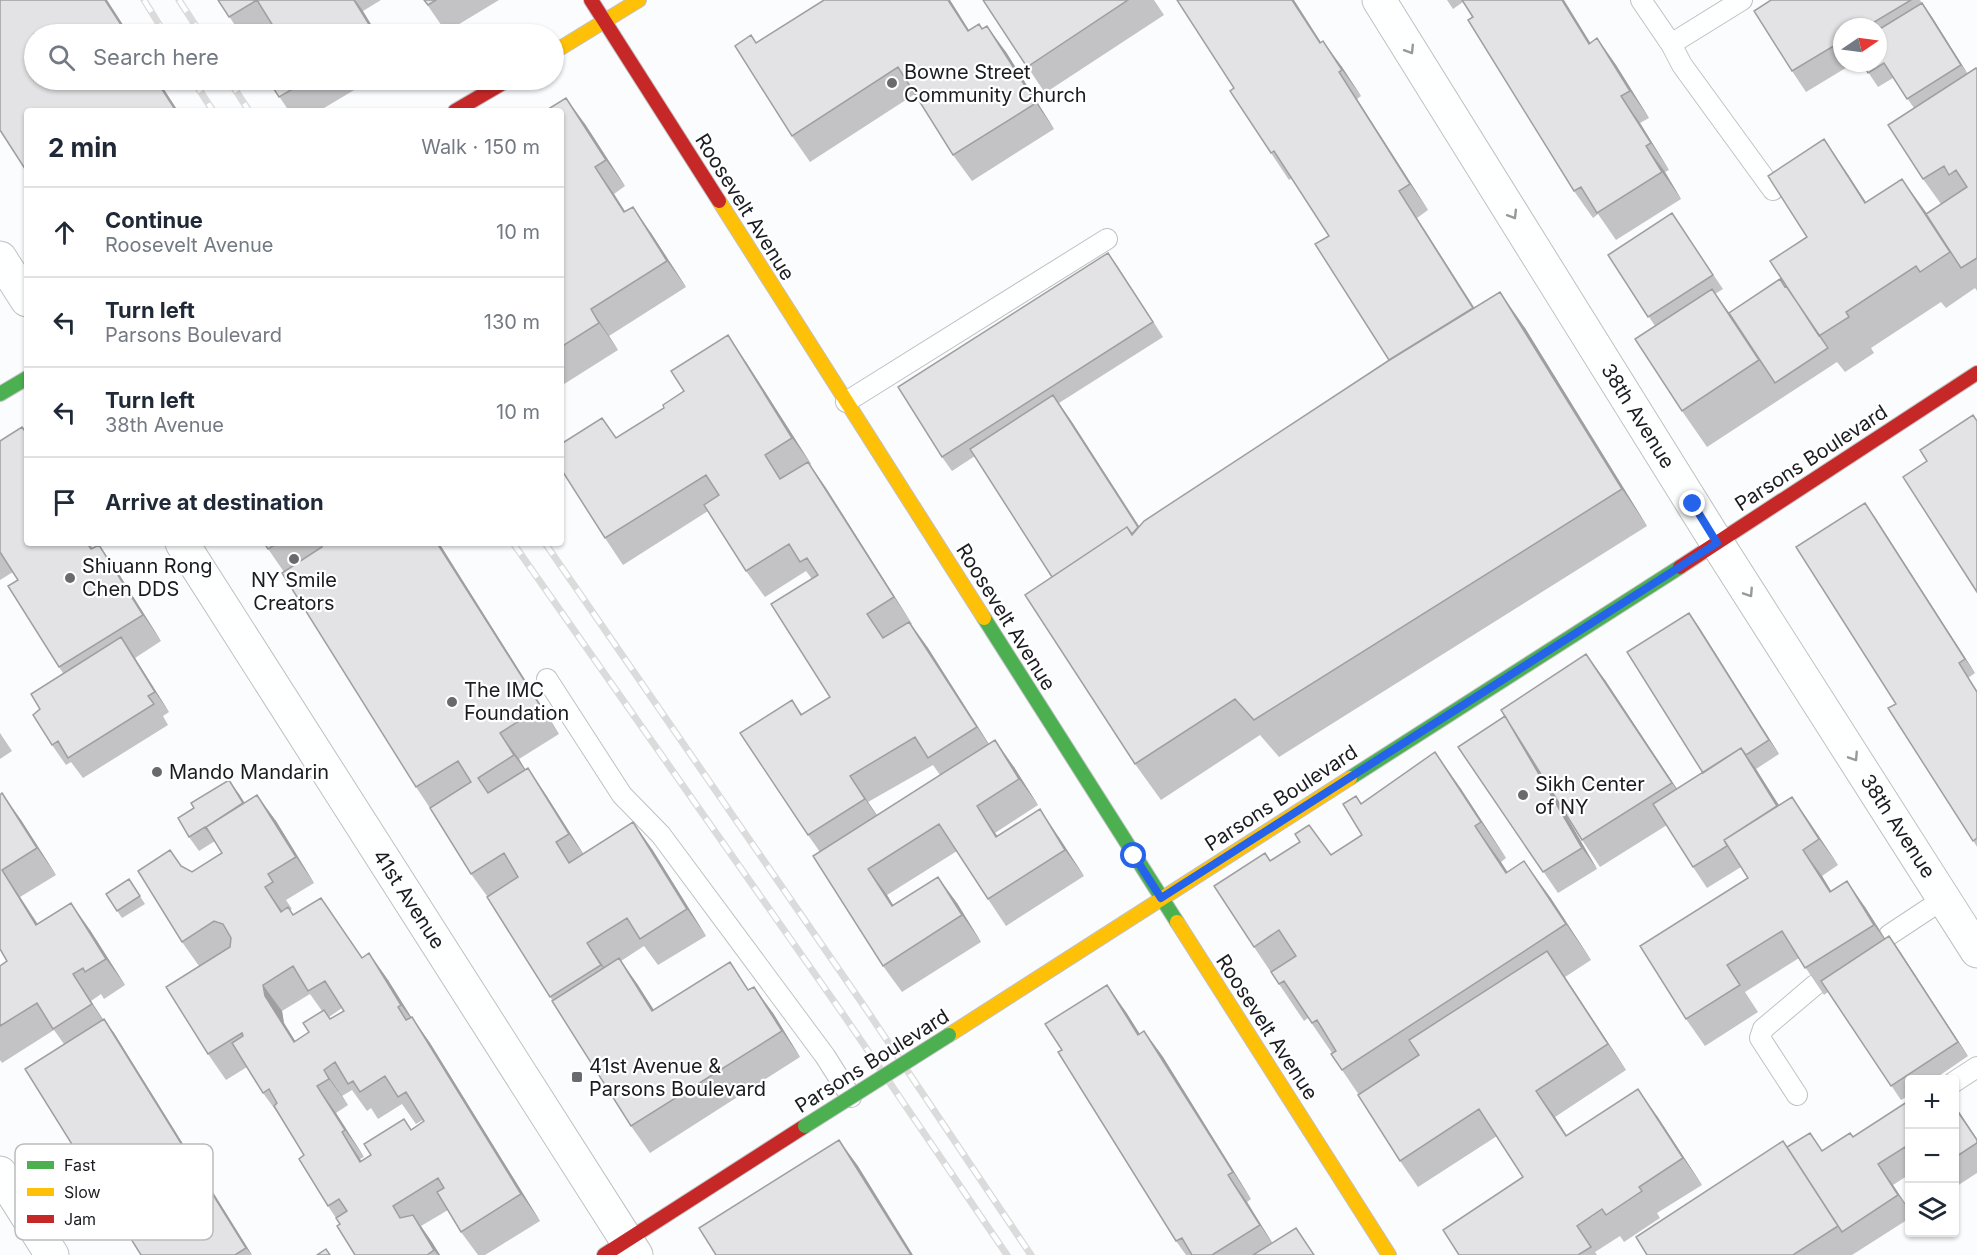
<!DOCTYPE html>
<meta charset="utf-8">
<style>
body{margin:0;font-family:Inter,sans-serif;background:#f6f6f7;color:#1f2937}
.controls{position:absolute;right:18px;bottom:18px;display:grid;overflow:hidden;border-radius:6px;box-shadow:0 2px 4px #0004}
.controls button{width:54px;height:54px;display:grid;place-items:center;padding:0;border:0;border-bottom:2px solid #e0e1e3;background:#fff;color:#1f2937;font:30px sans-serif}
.compass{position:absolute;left:1833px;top:18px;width:54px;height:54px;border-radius:50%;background:#fff;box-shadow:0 2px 4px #0004;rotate:77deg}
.stop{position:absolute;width:18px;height:18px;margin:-14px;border:4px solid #2563eb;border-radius:50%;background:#fff}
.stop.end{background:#2563eb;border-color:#fff;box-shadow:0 2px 6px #0008}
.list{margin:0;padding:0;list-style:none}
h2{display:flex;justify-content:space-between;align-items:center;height:78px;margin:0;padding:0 24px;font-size:26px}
h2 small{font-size:20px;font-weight:400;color:#747a83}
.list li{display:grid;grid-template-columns:39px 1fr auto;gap:18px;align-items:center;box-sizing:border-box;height:90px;padding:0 24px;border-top:2px solid #e0e1e3}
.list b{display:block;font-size:22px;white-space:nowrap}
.list p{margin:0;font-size:20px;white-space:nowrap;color:#747a83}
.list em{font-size:20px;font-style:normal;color:#747a83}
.icon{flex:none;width:33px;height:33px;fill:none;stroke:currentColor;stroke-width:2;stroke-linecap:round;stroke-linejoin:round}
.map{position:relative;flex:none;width:1977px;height:1255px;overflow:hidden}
.search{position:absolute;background:#fff;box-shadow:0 2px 4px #0004;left:24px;top:24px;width:540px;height:66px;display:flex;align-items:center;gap:15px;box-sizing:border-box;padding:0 21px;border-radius:33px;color:#747a83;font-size:22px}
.panel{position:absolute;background:#fff;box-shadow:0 2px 4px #0004;left:24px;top:108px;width:540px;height:438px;border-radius:6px}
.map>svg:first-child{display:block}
</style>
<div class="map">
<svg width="1977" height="1255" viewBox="0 0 1977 1255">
<rect width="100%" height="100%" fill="#fbfcfd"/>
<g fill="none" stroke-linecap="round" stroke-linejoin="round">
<g stroke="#c0c1c4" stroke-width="22">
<path id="lane" d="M1641,0L1671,44
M1742,0L1671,44L1682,65L1773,190
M846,402L1107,239
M547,679L622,795L661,835L825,1056L851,1097
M1889,935L1945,898
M1954,1082L1977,1067
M1797,1095L1760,1038L1763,1029L1815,985"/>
</g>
<g stroke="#c0c1c4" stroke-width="35">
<path id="street" d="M1379,0L1717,543L1977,951
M0,258L27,300
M182,543L636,1255
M0,1173L52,1255"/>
</g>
<g stroke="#c0c1c4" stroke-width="16">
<path id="fast" d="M0,394L27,378
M984,618L1177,922
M1350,778L1680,567"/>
</g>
<g stroke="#c0c1c4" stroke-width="16">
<path id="slow" d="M554,52L639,0
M719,201L984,618
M1177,922L1389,1255
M949,1035L1350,778"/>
</g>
<g stroke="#c0c1c4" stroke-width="16">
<path id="jam" d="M591,0L719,201
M455,111L508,80
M1680,567L1977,373
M604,1255L805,1126"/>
</g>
<use href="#lane" stroke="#feffff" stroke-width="20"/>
<use href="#street" stroke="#feffff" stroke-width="33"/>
<use href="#fast" stroke="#4caf50" stroke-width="14"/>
<use href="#slow" stroke="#ffc107" stroke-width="14"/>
<use href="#jam" stroke="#c62828" stroke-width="14"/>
<g stroke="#dbdbdb" stroke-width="7">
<path id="rail" d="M144,0L165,34
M179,0L201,34
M193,80L213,111
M229,80L249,111
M513,543L845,1017L1007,1255
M545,543L864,1006L1031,1255"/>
</g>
<use href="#rail" stroke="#fff" stroke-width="4.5" stroke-dasharray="14" stroke-linecap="butt"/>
<g stroke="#c0c1c4" stroke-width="16" stroke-linecap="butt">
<path id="fast-bridge" d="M805,1126L949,1035"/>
</g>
<use href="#fast-bridge" stroke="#4caf50" stroke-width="14"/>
</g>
<path fill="#c3c3c5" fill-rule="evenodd" d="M218,0H381L363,11L274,28L262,34H241Z
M424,0H499L446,32Z
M824,0H950L969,30L982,29L1006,52L1054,129L972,181L953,155L915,94L810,162L792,136L756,43Z
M983,0H1154L1164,15L1045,93Z
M1447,0H1563L1590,43L1597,38L1616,65L1649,118L1640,123L1669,170L1665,172L1681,199L1616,240L1598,214L1593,218L1574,191L1463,2L1453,9Z
M1771,0H1920L1932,17L1967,74L1977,69V291L1975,288L1946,308L1941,302L1871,348L1874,353L1845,372L1837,362L1707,447L1682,411L1655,326L1608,255L1672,213L1723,289L1715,294L1735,322L1786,286L1807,237L1824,139L1866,202L1926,214L1941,204L1923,179L1914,108L1893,78L1878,87L1862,63H1878V27H1842V63H1854L1806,92L1792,71Z
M1321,42L1342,67L1361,96L1357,99L1428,210L1417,218L1474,307L1525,328L1647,526L1279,757L1260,735L1161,800L1135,764L1052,577L975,456L952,471L942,457L1108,253L1163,337L1059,403L1139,526L1389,360L1329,236L1292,178L1289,180L1271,153Z
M268,80H371L319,111H289Z
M561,111L585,124L625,186L614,194L625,211L651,233L686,287L609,336L618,350L561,386Z
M746,362L811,464L810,465L826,488L912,624H911L928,648L989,744L1014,767L1038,805L995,833L998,836H1058L1084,876L1006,926L988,899L957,851L887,895L893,905L957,903L981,942L902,992L883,966L820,852L808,835L792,700L802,714L830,697L812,579L806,571L765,597L746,571L708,511L623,565L605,538ZM933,765L940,775L877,815L868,802Z
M0,441L27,543H89L93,548L99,545L117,571L161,641L135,658L169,712L163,716L168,725L83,778L71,762L66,765L52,745L40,709L63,673L59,667L18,580L13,572L0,580Z
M1865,503L1975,673L1968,678L1977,691V847L1896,704Z
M264,543H439L559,734L519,759L525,770L528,768L546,795L583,854L652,849L706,936L658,965L644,946L621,961L654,1010L749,990L773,1013L800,1057L650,1153L631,1126L487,896L471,874L430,808L416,787L284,572Z
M1689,613L1779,754L1756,769L1778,805L1792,797L1810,823L1838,865L1822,876L1831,891L1865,907L1885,939L1889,936L1899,950L1968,1056L1933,1080H1910V1095L1901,1100L1828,992L1824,995L1799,958L1745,992L1758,1012L1705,1046L1686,1019L1748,878L1741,867L1707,888L1693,867L1667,825L1600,867L1582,840L1558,802L1597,869L1558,893L1458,747L1605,680L1677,789L1703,773Z
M0,733L12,751L0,759Z
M1435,752L1461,789L1506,858L1501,862L1507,872L1550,897L1591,960L1565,977L1626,1070L1555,1117L1567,1136L1657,1116L1702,1185L1657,1213L1660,1218L1624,1242L1620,1236L1595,1252L1597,1255H1459L1523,1177L1497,1136L1418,1187L1400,1161L1359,1095L1342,1070L1332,1053L1308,1018L1304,1021L1254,947L1265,853L1271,861L1331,855L1362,835L1361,803Z
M239,794L245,803L276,821L314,883L286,900L292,909L290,910L293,915L362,958L369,953L388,980L411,1017L430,1043L540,1221L485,1255H478L461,1232L448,1210L421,1226L440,1255H355L340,1224L328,1206L304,1155L282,1119L263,1093L247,1067L226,1080L208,1054L199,966L182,942V867L192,872L222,853L215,841L199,851L189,837ZM310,994L322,1011L309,1032L295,1041L284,1023L282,1011ZM342,1008L344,1011L330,1019L329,1017ZM352,1090L367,1111L371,1108L378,1119L402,1104L416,1124L423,1120L424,1121L361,1161L360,1159L364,1157L336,1113L348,1105L342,1096Z
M0,795L21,820L56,875L20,897L38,924L90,930L125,985L104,999L101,994L91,1001L103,1019L114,1033L252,1255H141L64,1044L54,1030L2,1063L0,1060V966L7,961L0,949Z
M129,879L145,904L122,918L106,894Z
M1126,1012L1139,1034L1144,1031L1163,1057L1251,1199L1247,1202L1272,1243L1315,1255H1186L1176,1241Z
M1910,1100V1174L1893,1185L1910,1210V1218L1852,1255H1647L1787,1147L1823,1151L1853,1137Z
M1954,1104L1977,1139V1173L1954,1188Z"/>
<path fill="#9f9fa0" d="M105,0H107L129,34H127Z
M354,0H355L363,11L377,34H375Z
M948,0H950L986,58L968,31Z
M1292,0H1294L1338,69L1320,43Z
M1562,0H1564L1607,70L1589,44Z
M1922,3L1932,17L1971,79L1961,65Z
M987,26L1006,52L1054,129L1036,103Z
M1597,38L1616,65L1649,118L1630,91Z
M1323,41L1342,67L1361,96L1342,70Z
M1339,72L1357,99L1428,210L1410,184Z
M156,80H158L178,111H176Z
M1621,96L1640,123L1669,170L1651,143Z
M566,98L585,124L625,186L606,160Z
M1824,139L1849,176L1890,240L1865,203Z
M1646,146L1665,172L1681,199L1662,172Z
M595,167L614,194L642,239L624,212Z
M1902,179L1928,215L1961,268Z
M1399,191L1417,218L1497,344L1479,317Z
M633,207L651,233L686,287L667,261Z
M1108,253L1118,267L1163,337L1153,322Z
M1712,289L1738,325L1775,383L1759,360Z
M1500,292L1525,328L1647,526L1622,489Z
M591,309L609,336L618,350L599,323Z
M728,335L746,362L811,464L792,438Z
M1053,395L1072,422L1160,559L1142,532Z
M808,462L826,488L912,624L894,597Z
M1865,503L1875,517L1975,673L1965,659Z
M437,543H439L559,734L541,707Z
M99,545L117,571L161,641L143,615Z
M1689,613L1699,627L1779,754L1769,740Z
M909,622L928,648L995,754L977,727Z
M121,637L135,658L169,712L155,692Z
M1586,654L1605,680L1691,810L1672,783Z
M1506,716L1520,736L1597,869L1582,848Z
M500,733L519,759L533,782L514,755Z
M995,740L1014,767L1038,805L1019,779Z
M1741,748L1756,769L1796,832L1781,812Z
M1435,752L1461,789L1506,858L1481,822Z
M528,768L546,795L588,861L569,834Z
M850,776L868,802L883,825L865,799Z
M229,780L239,794L256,822L246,808Z
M2,793L21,820L56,875L37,848Z
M257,795L276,821L314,883L296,857Z
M1792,797L1810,823L1838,865L1819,839Z
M977,806L995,833L1015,864L996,837Z
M1040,809L1058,836L1084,876L1065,850Z
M633,822L652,849L706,936L687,909Z
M1475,826L1501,862L1532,909L1506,873Z
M1803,850L1822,876L1848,919L1830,892Z
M1524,861L1550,897L1591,960L1566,924Z
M868,869L887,895L910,933L892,906Z
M2,870L20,897L55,952L36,925Z
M938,877L957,903L981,942L962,915Z
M1847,881L1865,907L1893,951L1874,925Z
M265,887L284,914L281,912Z
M71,903L90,930L125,985L106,959Z
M1889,936L1899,950L1968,1056L1958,1042Z
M587,943L606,970L619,991L601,965Z
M1547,951L1565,977L1626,1070L1608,1044Z
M369,953L388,980L420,1031L401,1005Z
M619,958L638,985L671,1037L652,1011Z
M73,974L91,1001L110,1031L92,1004Z
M263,985L282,1011L284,1023L312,1068L294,1042L265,996Z
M1107,985L1126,1012L1157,1061L1138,1035Z
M754,987L773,1013L800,1057L782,1031Z
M412,1017L430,1043L540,1221L521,1194Z
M104,1019L114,1033L252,1255L246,1248Z
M1144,1031L1163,1057L1251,1199L1233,1172Z
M324,1070L342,1096L348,1105L329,1079Z
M317,1086L336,1113L364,1157L345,1130Z
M1638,1089L1657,1116L1702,1185L1683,1158Z
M1536,1091L1555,1117L1584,1163Z
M1954,1104L1977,1139V1140L1954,1106Z
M342,1132L360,1159L378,1188L360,1162Z
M839,1140L858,1166L913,1255H911Z
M1878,1164L1893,1185L1910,1211L1898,1195Z
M1228,1175L1247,1202L1278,1252L1260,1225Z
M413,1215L432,1242L440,1255H438L434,1250Z"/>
<path fill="#e3e3e5" stroke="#9f9fa0" stroke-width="1.5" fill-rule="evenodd" d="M0,0H105L127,34H34V80H156L176,111H27V172L0,130Z
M218,0H354L375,34H278L257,0L229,17Z
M424,0H436L428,5Z
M824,0H948L968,31L979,24L982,29L987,26L1036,103L953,155L898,67L792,136L735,46L751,35L756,43Z
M983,0H1128L1027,67Z
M1177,0H1292L1320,43L1323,41L1342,70L1339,72L1410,184L1399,191L1473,308L1389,360L1315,244L1329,236L1274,151L1271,153L1230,91L1234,88Z
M1462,0H1562L1589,44L1597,38L1630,91L1621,96L1651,143L1646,146L1662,172L1597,213L1581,187L1574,191L1468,20L1473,17Z
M1771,0H1911L1866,27H1842V41L1792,71L1754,11Z
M1922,3L1961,65L1907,99L1884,63L1868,73L1862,63H1878V30Z
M1976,68L1977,69V258L1961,268L1926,214L1967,187L1956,170L1949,175L1944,166L1923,179L1888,125Z
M268,80H308L279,97Z
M566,98L606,160L595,167L624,212L633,207L667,261L591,309L599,323L561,347V111H545Z
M1824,139L1865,203L1902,179L1950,252L1920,272L1916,266L1846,312L1849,317L1819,336L1770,261L1807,237L1768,176Z
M1672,213L1713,275L1648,317L1608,255Z
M1108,253L1153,322L942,457L898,387Z
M1780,279L1785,287L1786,286L1828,348L1775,383L1729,313Z
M1712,289L1759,360L1682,411L1635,339Z
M1500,292L1622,489L1254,720L1235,699L1135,764L1025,595L1127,527L1132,535L1144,521L1388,361Z
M728,335L792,438L765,455L780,479L808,462L894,597L867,614L883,638L909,622L977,727L928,758L915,737L850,776L865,799L808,835L740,733L792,700L801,715L830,697L771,604L818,575L807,558L800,562L789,544L746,571L704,505L719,495L706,475L605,538L561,469V444L602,418L616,438L664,408L663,405L684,391L671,371Z
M1053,395L1138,527L1132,534L1127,527L1052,577L970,449Z
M1973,415L1977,421V592L1903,477L1927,461L1920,450Z
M22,427L27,434V543H87L91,549L99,545L143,615L59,667L8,586L18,580L0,552V441Z
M1865,503L1965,659L1959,663L1977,692V838L1973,841L1888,708L1896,704L1796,547Z
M264,543H278L268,549Z
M320,543H437L541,707L500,733L514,755L478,778L488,793L528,768L569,834L556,842L569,863L633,822L687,909L640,939L627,918L587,943L601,965L550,997L487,897L518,877L504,853L471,874L430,808L471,782L458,761L416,787L282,573L322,547Z
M1689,613L1769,740L1746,755L1741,748L1703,773L1627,652Z
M121,637L155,692L148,696L154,704L68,758L58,741L52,745L33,715L40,709L31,694Z
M1586,654L1672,783L1582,840L1501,710Z
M1505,716L1582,848L1543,872L1458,747Z
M995,740L1019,779L977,806L996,837L1040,809L1065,850L988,899L939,824L868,869L892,906L938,877L962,915L883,966L813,856Z
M1741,748L1777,806L1724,840L1727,846L1693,867L1653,804Z
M1435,752L1481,822L1475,826L1506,873L1524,861L1566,924L1342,1070L1331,1054L1336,1051L1317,1020L1312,1023L1284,981L1279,984L1271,972L1296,956L1279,930L1254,947L1214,886L1265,853L1270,861L1300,842L1295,834L1309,825L1331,855L1362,835L1343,804L1356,796L1361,804Z
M229,780L243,803L206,827L208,831L205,827L189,837L178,818L194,808L191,803Z
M2,793L37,848L2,870L36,925L71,903L106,959L85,972L83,968L73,974L92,1004L53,1029L37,1003L0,1026V966L7,961L0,949V795Z
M257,795L296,857L268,874L273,882L265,887L281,912L288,907L293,915L321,898L362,958L369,953L401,1005L398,1007L406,1020L412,1017L521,1194L461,1232L437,1192L444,1188L438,1178L393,1206L400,1218L413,1215L434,1250L427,1255H355L337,1226L340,1224L336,1218L347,1211L339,1199L328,1206L299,1159L304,1155L274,1106L277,1103L269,1089L263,1093L232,1043L243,1036L242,1033L208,1054L166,987L230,947L231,938L223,924L214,921L182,942L138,871L170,850L181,866L192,872L222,853L206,827ZM293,966L308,991L325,981L344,1011L330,1019L324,1010L303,1023L309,1032L294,1042L265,996L263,985ZM335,1062L348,1084L353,1081L360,1092L385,1076L398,1097L406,1092L424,1121L411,1130L404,1119L364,1144L371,1155L360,1162L342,1132L345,1130L317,1086L329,1079L324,1070Z
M1792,797L1819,839L1803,850L1830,892L1847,881L1874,925L1805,968L1782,931L1727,965L1740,985L1686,1019L1640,946L1748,878L1724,840Z
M129,879L140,896L117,911L106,894Z
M1889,936L1958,1042L1891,1086L1821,981Z
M1547,951L1608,1044L1536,1091L1566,1136L1638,1089L1683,1158L1639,1187L1642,1191L1606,1215L1602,1209L1577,1226L1591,1247L1578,1255H1459L1443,1230L1523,1177L1479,1109L1400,1161L1358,1095L1419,1055L1409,1040Z
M619,958L652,1011L730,962L748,990L754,987L782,1031L631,1126L552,1001Z
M1107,985L1138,1035L1144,1031L1233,1172L1228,1175L1260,1225L1212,1255H1192L1182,1238L1176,1241L1058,1052L1062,1050L1045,1024Z
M104,1019L246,1248L235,1255H141L25,1069Z
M1910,1100V1154L1905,1147L1878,1164L1898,1195L1842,1232L1787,1147L1810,1133L1822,1151L1850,1133L1853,1137Z
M1954,1106L1977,1140V1143L1954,1158Z
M839,1140L911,1255H716L699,1228Z
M1783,1141L1838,1226L1793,1255H1647L1636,1237Z
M1296,1228L1314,1255H1253Z
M326,1249L330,1255H317Z"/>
<defs><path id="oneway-chevron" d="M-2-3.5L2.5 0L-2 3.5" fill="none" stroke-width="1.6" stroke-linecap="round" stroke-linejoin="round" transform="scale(1.5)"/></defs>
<g stroke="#98999b">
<use href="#oneway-chevron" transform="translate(1410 50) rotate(58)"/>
<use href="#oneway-chevron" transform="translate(1513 215) rotate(58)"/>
<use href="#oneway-chevron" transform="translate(1749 593) rotate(57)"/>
<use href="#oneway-chevron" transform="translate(1854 757) rotate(57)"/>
</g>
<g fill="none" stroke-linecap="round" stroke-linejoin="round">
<path stroke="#2563eb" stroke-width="8" d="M1134,856L1161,898L1717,543L1693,504"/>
</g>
<g fill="#696a6e" stroke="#fff" stroke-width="2">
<circle cx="892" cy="83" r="6"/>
<circle cx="294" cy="559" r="6"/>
<circle cx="70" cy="578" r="6"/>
<circle cx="452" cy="702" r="6"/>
<circle cx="157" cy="772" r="6"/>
<circle cx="1523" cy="795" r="6"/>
<rect x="571" y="1071" width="12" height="12" rx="3"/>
</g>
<g text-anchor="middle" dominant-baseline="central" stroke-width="4.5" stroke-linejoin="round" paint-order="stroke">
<g font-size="20" fill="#1b1c21" stroke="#fff" text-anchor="start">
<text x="904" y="72">Bowne Street<tspan x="904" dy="23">Community Church</tspan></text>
<text x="82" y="566">Shiuann Rong<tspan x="82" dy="23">Chen DDS</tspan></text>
<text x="294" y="580" text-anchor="middle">NY Smile<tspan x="294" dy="23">Creators</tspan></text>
<text x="464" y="690">The IMC<tspan x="464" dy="23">Foundation</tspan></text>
<text x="169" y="772">Mando Mandarin</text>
<text x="1535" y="784">Sikh Center<tspan x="1535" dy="23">of NY</tspan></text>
<text x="589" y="1066">41st Avenue &amp;<tspan x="589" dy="23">Parsons Boulevard</tspan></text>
</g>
<g font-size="20" fill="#1b1c21" stroke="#fff">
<text transform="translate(745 207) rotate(58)">Roosevelt Avenue</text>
<text transform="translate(1638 416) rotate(58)">38th Avenue</text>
<text transform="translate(1811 458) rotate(-33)">Parsons Boulevard</text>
<text transform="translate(1006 617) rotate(58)">Roosevelt Avenue</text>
<text transform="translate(1281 798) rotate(-33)">Parsons Boulevard</text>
<text transform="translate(1898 826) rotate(57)">38th Avenue</text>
<text transform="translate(409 899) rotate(57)">41st Avenue</text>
<text transform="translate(1267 1027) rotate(57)">Roosevelt Avenue</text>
<text transform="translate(872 1061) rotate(-32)">Parsons Boulevard</text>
</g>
</g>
<rect x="15" y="1144" width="198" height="96" rx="9" fill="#fff" stroke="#bbbbbc" stroke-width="1.5"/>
<rect x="27" y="1161" width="27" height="8" fill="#4caf50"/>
<rect x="27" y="1188" width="27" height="8" fill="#ffc107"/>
<rect x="27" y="1215" width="27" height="8" fill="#c62828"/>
<g font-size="16" fill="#1b1c21">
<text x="64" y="1171">Fast</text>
<text x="64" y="1198">Slow</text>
<text x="64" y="1225">Jam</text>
</g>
</svg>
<div class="controls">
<button>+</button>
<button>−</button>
<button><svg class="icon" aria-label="layers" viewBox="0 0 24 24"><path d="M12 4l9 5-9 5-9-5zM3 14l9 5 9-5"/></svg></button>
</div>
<svg class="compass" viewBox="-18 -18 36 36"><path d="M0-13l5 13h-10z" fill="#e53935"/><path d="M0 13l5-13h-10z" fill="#747a83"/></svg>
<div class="stop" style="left:1134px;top:856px"></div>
<div class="stop end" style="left:1693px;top:504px"></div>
<div class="search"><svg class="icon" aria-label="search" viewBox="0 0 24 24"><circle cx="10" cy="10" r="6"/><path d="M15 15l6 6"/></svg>Search here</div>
<section class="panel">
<h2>2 min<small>Walk · 150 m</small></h2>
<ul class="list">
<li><svg class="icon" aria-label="ahead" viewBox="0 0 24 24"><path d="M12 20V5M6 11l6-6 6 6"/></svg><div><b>Continue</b><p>Roosevelt Avenue</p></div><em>10 m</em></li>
<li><svg class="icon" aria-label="left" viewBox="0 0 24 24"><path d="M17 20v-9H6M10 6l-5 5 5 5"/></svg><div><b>Turn left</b><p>Parsons Boulevard</p></div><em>130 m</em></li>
<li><svg class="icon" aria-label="left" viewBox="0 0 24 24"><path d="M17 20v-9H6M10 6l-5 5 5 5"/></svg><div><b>Turn left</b><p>38th Avenue</p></div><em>10 m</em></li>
<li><svg class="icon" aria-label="arrive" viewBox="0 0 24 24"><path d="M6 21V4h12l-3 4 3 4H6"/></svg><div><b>Arrive at destination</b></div></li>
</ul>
</section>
</div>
